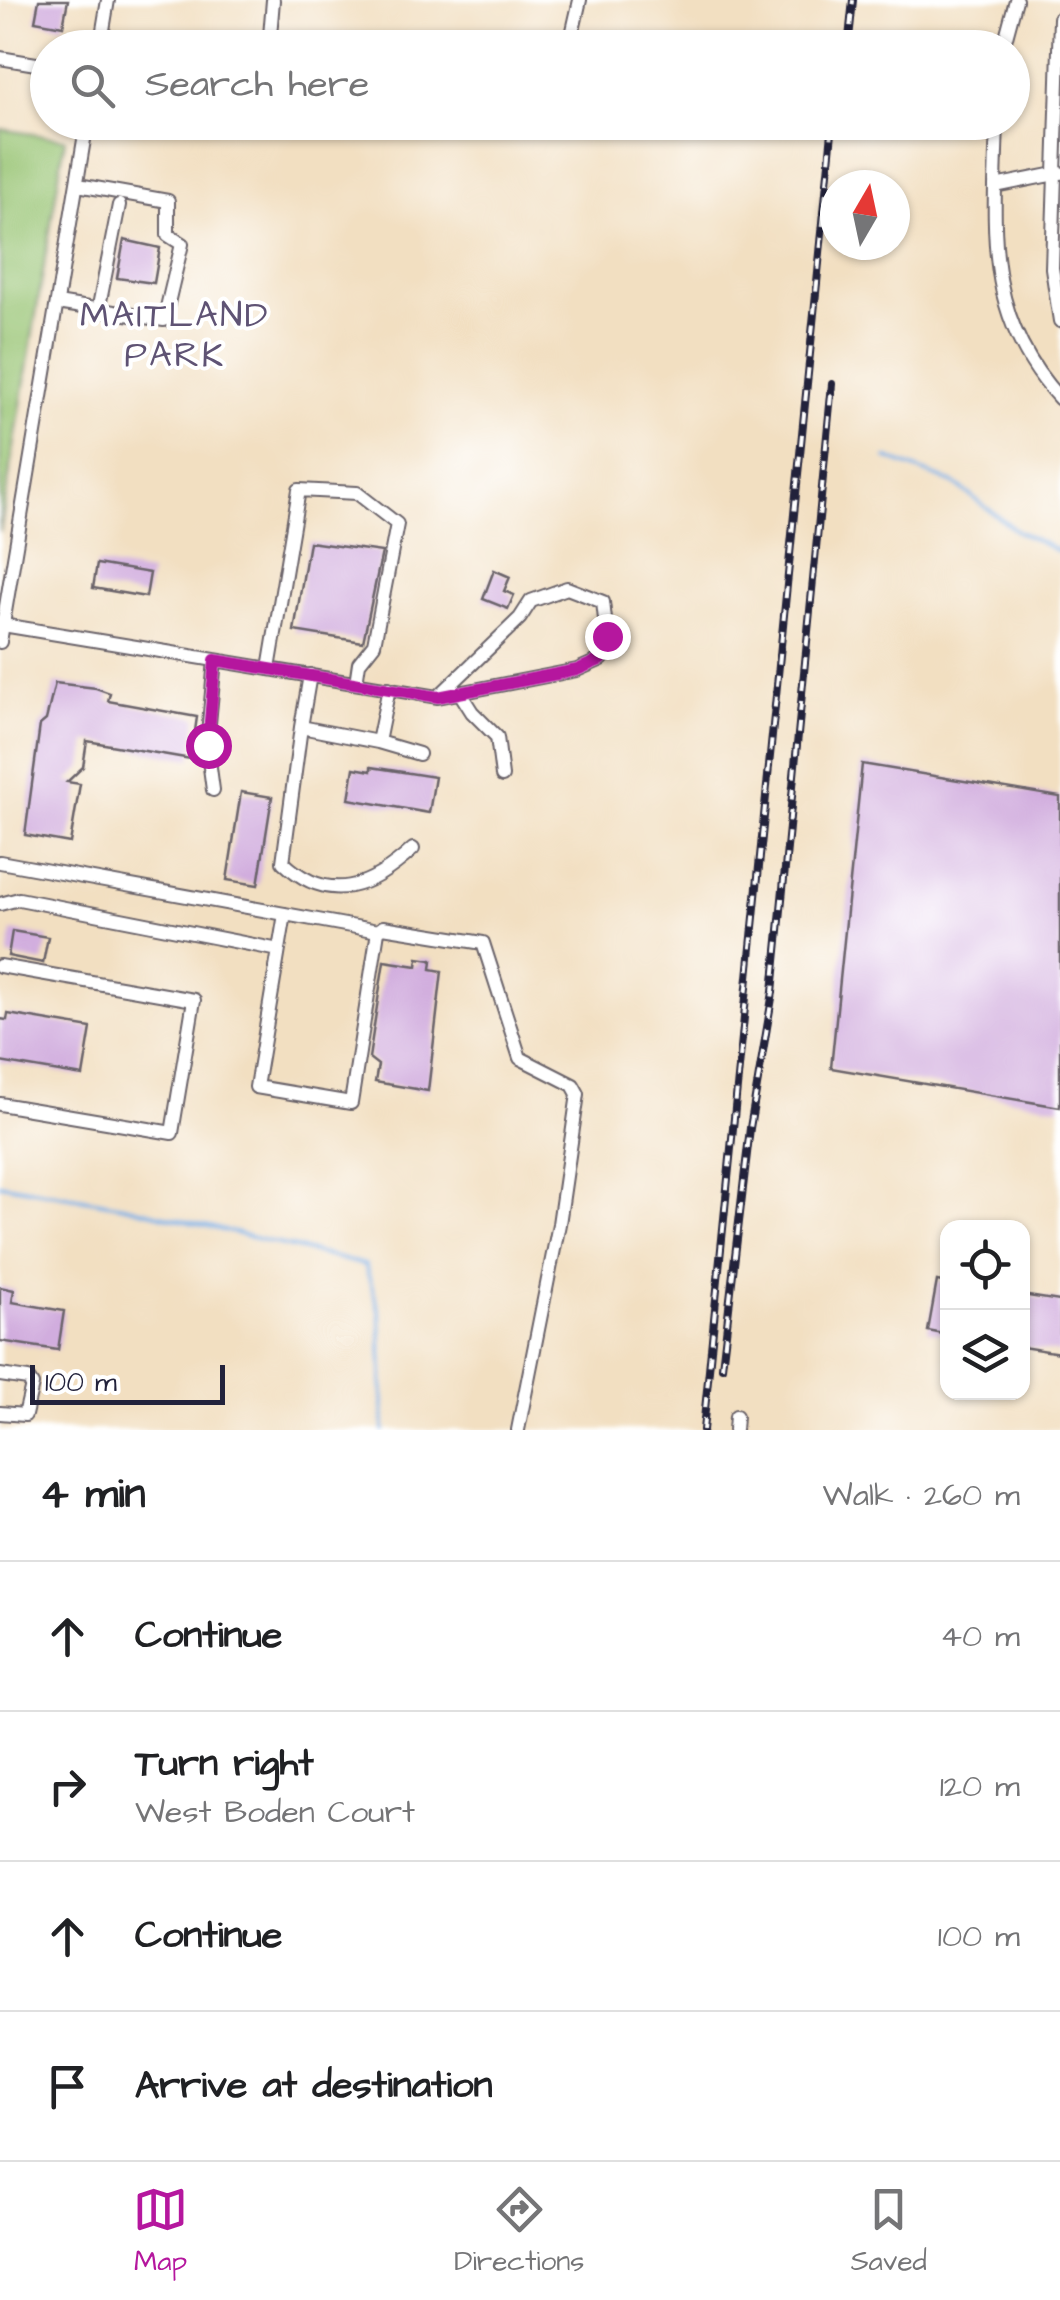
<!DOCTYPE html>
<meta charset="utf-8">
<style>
body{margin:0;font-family:"Architects Daughter",sans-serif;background:#f2f2f2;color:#202124}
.controls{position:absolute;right:30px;bottom:30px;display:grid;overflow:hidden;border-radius:20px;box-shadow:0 2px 8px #0004}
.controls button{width:90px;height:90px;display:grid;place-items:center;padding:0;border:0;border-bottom:2px solid #e0e0e0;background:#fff;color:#202124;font:50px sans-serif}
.compass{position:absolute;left:820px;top:170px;width:90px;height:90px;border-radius:50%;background:#fff;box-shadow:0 2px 8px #0004;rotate:9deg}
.scale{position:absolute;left:30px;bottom:25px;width:195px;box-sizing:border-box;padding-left:10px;border:5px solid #22223b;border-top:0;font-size:28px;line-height:35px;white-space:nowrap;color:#22223b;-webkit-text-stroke:8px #fff;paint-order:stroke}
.stop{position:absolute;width:30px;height:30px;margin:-22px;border:8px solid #b5179e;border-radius:50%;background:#fff}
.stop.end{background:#b5179e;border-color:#fff;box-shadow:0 2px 10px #0008}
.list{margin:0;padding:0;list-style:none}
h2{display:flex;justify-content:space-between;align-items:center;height:130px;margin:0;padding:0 40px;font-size:42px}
h2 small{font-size:32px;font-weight:400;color:#757577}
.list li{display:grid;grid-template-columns:65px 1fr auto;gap:30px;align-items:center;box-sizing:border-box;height:150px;padding:0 40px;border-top:2px solid #e0e0e0}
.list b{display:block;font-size:38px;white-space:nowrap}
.list p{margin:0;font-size:32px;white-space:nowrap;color:#757577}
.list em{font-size:32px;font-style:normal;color:#757577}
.icon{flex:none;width:55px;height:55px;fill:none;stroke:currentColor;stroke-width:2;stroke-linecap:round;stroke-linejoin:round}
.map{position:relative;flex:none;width:1060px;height:1430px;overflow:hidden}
.search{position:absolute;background:#fff;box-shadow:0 2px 8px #0004;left:30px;right:30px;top:30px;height:110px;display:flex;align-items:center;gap:25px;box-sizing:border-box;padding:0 35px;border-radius:55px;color:#757577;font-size:38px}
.sheet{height:730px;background:#fff}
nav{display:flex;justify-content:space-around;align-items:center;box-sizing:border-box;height:140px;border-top:2px solid #e0e0e0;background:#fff;font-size:28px;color:#757577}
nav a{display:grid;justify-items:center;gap:5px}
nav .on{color:#b5179e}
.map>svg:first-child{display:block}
</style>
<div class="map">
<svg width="1060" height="1430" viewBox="0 0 1060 1430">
<rect width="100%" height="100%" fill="#fff"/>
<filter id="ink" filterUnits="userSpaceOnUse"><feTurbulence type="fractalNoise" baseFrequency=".01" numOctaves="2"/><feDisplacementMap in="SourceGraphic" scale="20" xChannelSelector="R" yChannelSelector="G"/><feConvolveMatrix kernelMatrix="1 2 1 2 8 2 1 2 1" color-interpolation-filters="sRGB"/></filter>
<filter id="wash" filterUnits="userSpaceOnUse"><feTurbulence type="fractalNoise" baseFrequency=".0048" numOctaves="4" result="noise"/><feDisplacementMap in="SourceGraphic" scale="40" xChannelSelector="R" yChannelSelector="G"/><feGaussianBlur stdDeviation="2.25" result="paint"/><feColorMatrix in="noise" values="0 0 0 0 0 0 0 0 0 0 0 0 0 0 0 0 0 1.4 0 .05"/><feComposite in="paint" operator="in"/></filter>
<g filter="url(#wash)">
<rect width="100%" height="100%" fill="#f2dfc1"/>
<path fill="#96c371" stroke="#5c7256" stroke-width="2.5" d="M0,129L65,139L0,532Z"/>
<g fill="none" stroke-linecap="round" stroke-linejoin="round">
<path stroke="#74ace3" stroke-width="4" d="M887,458L955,484L1017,531L1060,552
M0,1184L124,1206L365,1265L380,1313L384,1430"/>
</g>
<g id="blocks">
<path fill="#d1adde" d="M39,0H68L63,26L35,21Z
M124,240L160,248L154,283L117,278Z
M309,542L382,552L363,642L294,631Z
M97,564L150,573L146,597L93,588Z
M494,570L510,577L504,591L514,595L508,609L483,599Z
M55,683L96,688L110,693L108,701L197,717L191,759L87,741L83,767L67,782L80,784L70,843L25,835L40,725L46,720Z
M862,764L1060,797V1107L831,1068Z
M371,767L435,777L429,813L349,799L354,768L371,771Z
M241,792L272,797L258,885L227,880Z
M12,931L48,937L43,963L8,956Z
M418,958L432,960L431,969L442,971L428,1091L375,1082L378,1065L369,1058L384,961L417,966Z
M8,1014L91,1028L83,1076L0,1062V1019L7,1020Z
M937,1281L948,1283V1335L928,1331Z
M0,1287L14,1290L12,1302L64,1311L58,1350L0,1341Z
M1022,1295L1060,1301V1353L1022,1347Z"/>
</g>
</g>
<g filter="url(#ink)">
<use href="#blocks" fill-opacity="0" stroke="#6b646a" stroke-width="2.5"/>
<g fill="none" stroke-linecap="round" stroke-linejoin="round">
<g stroke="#6b646a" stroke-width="16">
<path id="minor" d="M1060,18L1052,268L1060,321
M100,48L108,0
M269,48L273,0
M569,48L580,0
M1003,48L1016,0
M0,58L48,66
M997,122C994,228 983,316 1060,399
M995,186L1060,173
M57,303L164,320L182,244L168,235V201L78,185
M99,306L119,205
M3,625L438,697L577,670L602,659L607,637L603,602L567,588L531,601L520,618L438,697
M0,642L87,122
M269,669L299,490L357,493L397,524L374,644L359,663L356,683
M310,675L301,727L378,742L389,688
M460,693L472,712L497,737L502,776
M301,727L283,862C329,906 372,887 413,849
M378,742L419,754
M213,790L207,745L215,660
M0,862L378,931L351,1103L256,1087L285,914
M0,904L19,899L279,950
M378,931L383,927L483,943L520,1058L573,1085L578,1094L559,1224L518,1430
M0,966L194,1000L172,1133L0,1104
M0,1375L28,1379L32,1385L25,1415L0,1413
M735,1430L736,1416"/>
</g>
<use href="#minor" stroke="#fff" stroke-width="12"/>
<g stroke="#22223b" stroke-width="8">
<path id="rail" d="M848,48L853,0
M722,1367L750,1128L773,992L832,384
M703,1430L833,122"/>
</g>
<use href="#rail" stroke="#fff" stroke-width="4" stroke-dasharray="11" stroke-linecap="butt"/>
</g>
</g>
<g fill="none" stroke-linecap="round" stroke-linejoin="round" filter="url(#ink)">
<path stroke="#b5179e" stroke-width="12" d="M208,745L215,660L438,697L577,670L602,659L607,636"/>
</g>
<g text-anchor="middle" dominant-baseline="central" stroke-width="8" stroke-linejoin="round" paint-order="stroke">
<g font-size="35" letter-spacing="2.5" fill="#5f5374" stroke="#fff">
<text x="175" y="315">MAITLAND<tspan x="175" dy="40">PARK</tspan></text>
</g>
</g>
</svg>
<div class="controls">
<button><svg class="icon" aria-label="locate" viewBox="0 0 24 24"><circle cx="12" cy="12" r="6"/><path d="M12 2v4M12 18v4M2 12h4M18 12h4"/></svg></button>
<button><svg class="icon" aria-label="layers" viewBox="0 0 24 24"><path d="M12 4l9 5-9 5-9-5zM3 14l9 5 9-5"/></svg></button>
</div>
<svg class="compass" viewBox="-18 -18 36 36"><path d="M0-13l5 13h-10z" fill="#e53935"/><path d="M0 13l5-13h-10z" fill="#757577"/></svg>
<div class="scale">100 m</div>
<div class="stop" style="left:208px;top:745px"></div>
<div class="stop end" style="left:607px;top:636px"></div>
<div class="search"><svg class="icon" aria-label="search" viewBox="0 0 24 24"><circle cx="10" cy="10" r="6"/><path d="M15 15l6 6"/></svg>Search here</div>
</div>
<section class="sheet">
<h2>4 min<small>Walk · 260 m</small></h2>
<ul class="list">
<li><svg class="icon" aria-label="ahead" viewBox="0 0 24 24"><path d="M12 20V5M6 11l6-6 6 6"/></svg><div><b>Continue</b></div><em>40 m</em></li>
<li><svg class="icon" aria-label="right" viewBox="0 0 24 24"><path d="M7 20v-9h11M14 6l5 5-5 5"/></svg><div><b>Turn right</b><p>West Boden Court</p></div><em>120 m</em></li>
<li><svg class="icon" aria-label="ahead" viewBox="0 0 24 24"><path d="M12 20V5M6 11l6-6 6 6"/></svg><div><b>Continue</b></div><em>100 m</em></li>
<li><svg class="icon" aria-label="arrive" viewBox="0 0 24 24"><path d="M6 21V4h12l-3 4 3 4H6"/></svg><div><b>Arrive at destination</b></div></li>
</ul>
</section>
<nav>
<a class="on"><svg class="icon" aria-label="map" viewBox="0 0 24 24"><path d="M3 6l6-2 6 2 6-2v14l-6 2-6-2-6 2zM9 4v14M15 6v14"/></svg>Map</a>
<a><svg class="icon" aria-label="directions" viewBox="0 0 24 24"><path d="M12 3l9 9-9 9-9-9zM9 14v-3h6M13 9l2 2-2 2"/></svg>Directions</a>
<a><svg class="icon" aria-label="saved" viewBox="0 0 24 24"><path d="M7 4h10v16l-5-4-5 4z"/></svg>Saved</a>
</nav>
